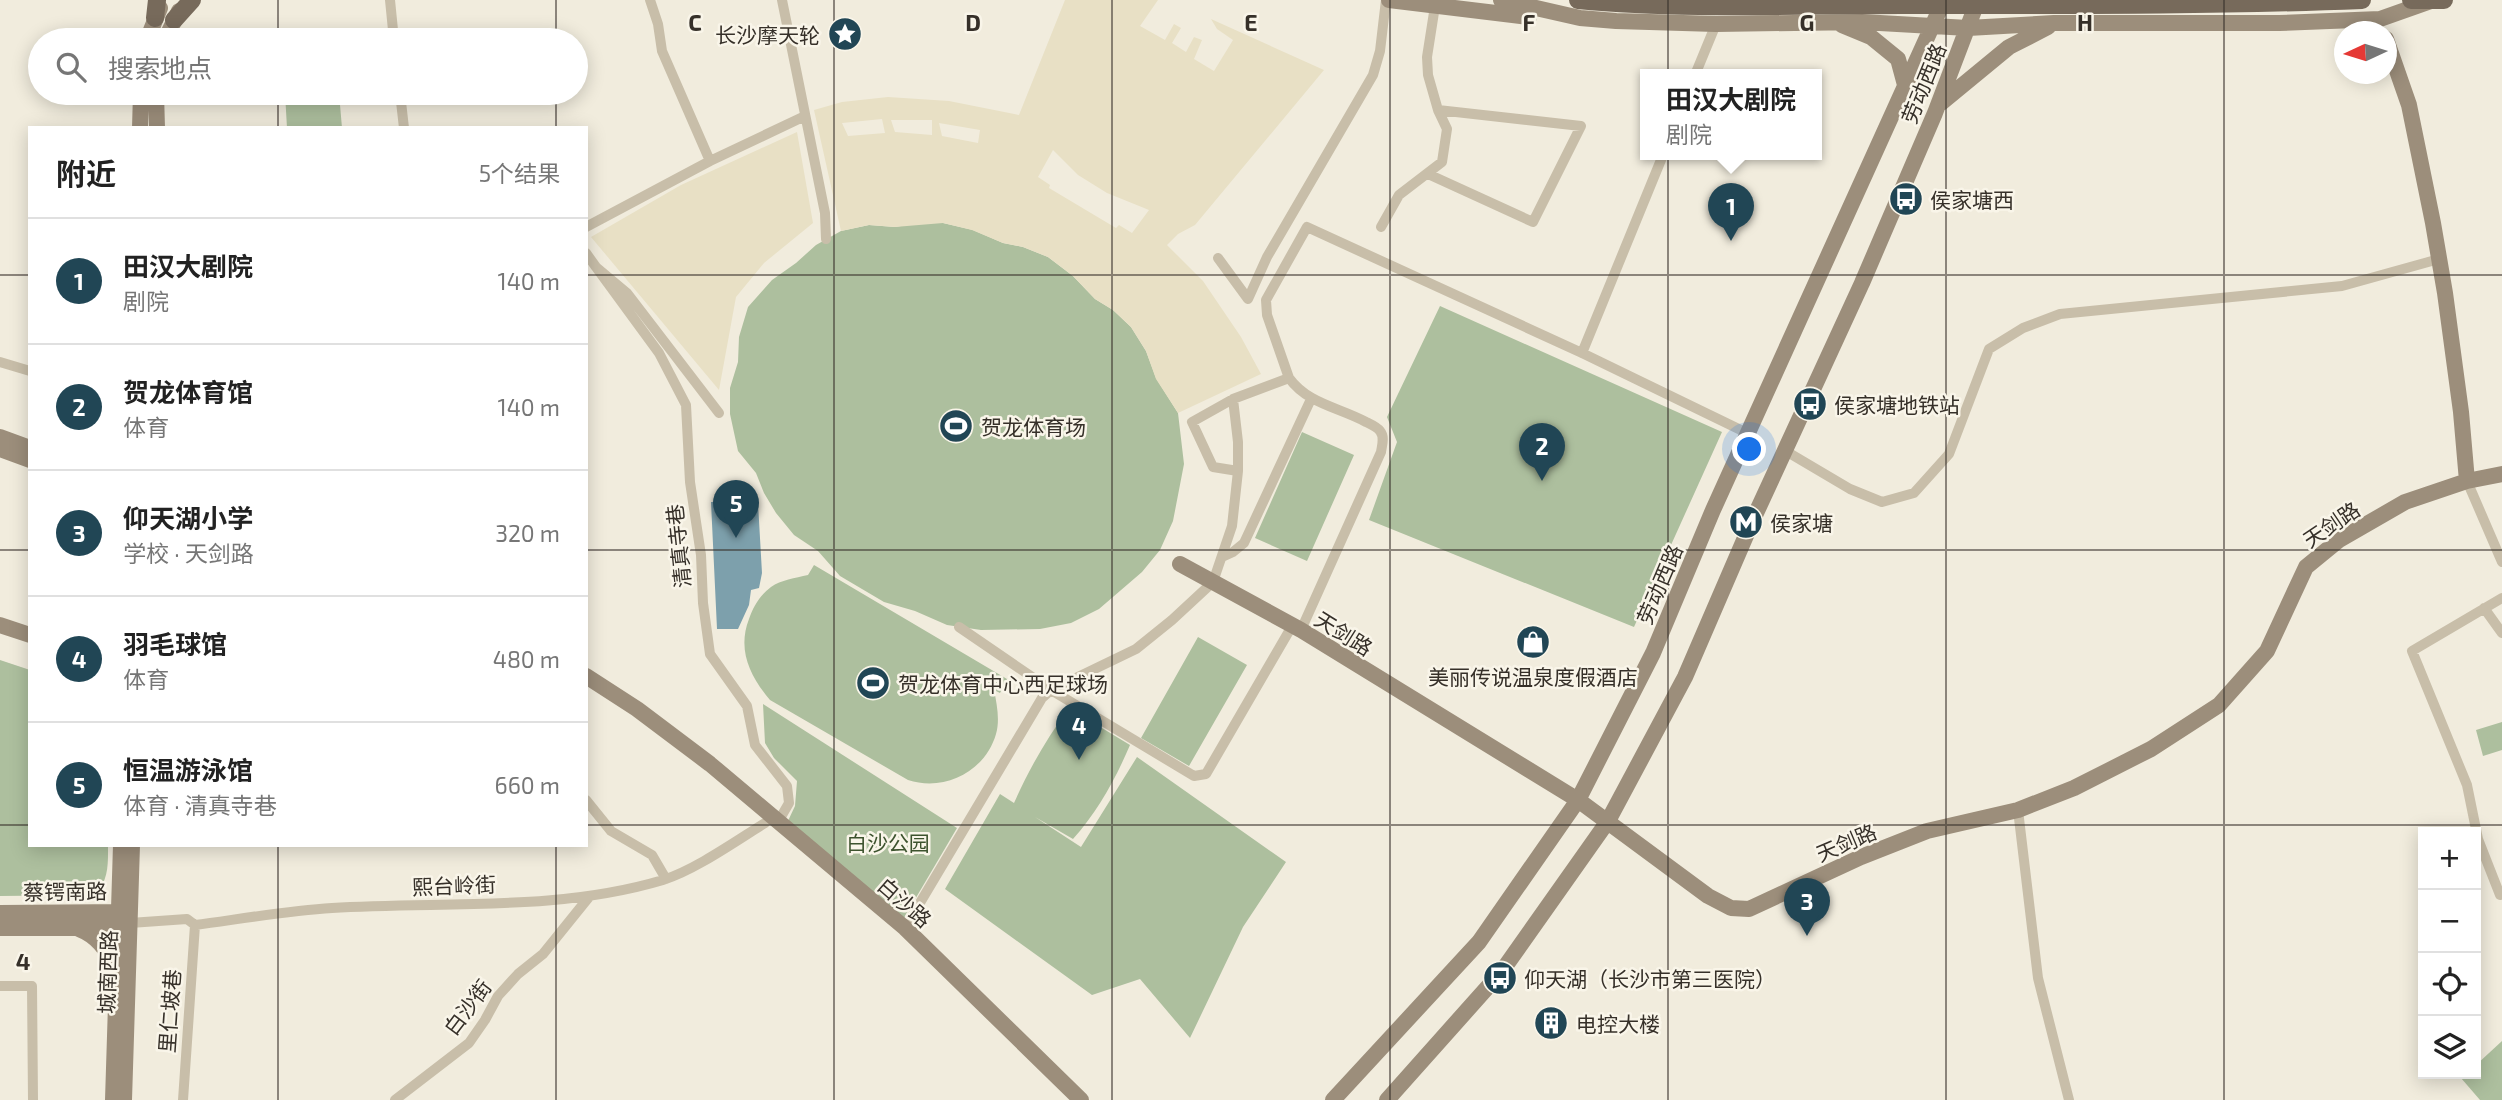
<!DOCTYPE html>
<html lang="zh">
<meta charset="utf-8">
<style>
body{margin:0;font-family:"Exo 2","Noto Sans SC",sans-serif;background:#f6f6f6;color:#222}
.controls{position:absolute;right:21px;bottom:21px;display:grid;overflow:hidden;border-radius:0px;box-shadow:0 4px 18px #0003}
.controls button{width:63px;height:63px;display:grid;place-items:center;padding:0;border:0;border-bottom:2px solid #e0e0e0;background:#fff;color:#222;font:35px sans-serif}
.compass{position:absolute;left:2334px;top:21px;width:63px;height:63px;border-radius:50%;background:#fff;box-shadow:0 4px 18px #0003;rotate:266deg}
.you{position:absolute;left:1750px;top:450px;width:24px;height:24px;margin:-18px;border:5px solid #fff;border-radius:50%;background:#1a73e8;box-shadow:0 0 0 10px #1a73e833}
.badge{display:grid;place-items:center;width:46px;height:46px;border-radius:50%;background:#214655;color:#fff;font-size:23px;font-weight:700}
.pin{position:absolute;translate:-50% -58px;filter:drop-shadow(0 2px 4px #0008)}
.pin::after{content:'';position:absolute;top:37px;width:24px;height:21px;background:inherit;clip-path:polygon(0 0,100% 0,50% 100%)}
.popup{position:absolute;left:1640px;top:69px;width:182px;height:91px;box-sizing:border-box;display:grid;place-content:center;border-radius:0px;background:#fff;filter:drop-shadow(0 2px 5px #0005);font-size:23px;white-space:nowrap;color:#767676}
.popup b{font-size:26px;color:#222}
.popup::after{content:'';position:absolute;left:50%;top:100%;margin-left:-14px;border:14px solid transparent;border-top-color:#fff}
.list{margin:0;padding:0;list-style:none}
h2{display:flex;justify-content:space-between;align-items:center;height:91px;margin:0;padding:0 28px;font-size:30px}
h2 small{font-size:23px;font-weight:400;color:#767676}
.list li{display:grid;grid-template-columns:46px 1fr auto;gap:21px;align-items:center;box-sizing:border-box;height:126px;padding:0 28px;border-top:2px solid #e0e0e0}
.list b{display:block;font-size:26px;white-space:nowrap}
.list p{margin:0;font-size:23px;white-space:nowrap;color:#767676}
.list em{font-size:23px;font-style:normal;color:#767676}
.icon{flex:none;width:38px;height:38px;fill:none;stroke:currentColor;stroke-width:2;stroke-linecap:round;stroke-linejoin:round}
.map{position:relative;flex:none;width:2502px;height:1100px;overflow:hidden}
.search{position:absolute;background:#fff;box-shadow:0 4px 18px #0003;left:28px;top:28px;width:560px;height:77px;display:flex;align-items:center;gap:18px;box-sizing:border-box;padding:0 24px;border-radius:38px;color:#767676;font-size:26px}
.panel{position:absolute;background:#fff;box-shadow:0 4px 18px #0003;left:28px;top:126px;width:560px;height:721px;border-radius:0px}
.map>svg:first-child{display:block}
</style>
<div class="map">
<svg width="2502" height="1100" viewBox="0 0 2502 1100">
<rect width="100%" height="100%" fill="#f1ecdd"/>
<path fill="#adbf9e" d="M285,93H339L342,128H287Z
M919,223H943L973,230L1003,243L1023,247L1048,257L1073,276L1095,299L1113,310L1131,327L1146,351L1156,378L1178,413L1184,464L1173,521L1160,550L1142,572L1099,609L1071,623L1040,629L981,630L947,625L915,611L884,602L840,576L818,551L794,535L776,513L764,493L756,473L738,451L730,414V388L738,362L739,337L748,307L772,280L796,263L816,245L841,231L869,225L895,227Z
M1440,306L1722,432L1634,627L1369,520L1397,442L1387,417Z
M1302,432L1354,455L1307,561L1255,538Z
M814,565L1007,679L1000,693L994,690C997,705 1000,720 996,734C985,772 944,792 908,780L770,700C750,676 737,650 749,619C753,607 760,595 771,587C781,580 795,578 808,575Z
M1198,637L1247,665L1189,766L1141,738Z
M0,660L30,670V845H108C108,864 109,880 95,895L0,896Z
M763,704L957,828L904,918L787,823L795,806L797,781L774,758L765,743Z
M1069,708L1130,745C1115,780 1098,811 1073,839L1035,817L1081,847L1137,757L1286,862L1243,927L1190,1038L1140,979L1092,995L945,889L1000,794L1014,803C1029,769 1047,738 1069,708Z
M2502,722V750L2483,756L2476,730Z
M2502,1041V1100H2480L2461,1078L2465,1074H2476V1065Z"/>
<path fill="#e8e0c5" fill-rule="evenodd" d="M1065,0H1158L1140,26L1165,40L1174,24L1181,28L1172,43L1186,52L1194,37L1202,40L1194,59L1214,71L1233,40L1217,29L1211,19L1324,70L1195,225L1178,234L1167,245L1203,281L1241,337L1261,374L1178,413L1156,379L1146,351L1131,327L1113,310L1095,299L1073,276L1048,257L1023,247L1003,243L972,230L943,223L895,227L869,225L841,231L814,110L842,102L888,97L949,101L1019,115ZM882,119L885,133L848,136L842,123ZM891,120H932V135L895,132ZM939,123L980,130L978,143L942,136ZM1053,150L1078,175L1107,193L1149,210L1132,233L1119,225L1116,228L1049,188L1050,185L1038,177Z
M797,132L813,223L764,263L736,297L719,390L591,237L681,185Z"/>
<path fill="#7da0ac" d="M754,501L758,503L762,573L759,588L751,590L749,605L738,629H717L711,502Z"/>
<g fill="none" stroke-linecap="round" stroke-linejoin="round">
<path stroke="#c8bea9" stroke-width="10" d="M390,0L394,40
M782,0L825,213L826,239
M1695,75L1716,24
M400,93L404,128
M710,161L805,116
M1428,174L1533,222L1581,126L1438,110
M586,227L710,161L662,51L658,24L650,0
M1381,227L1399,195L1442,162L1447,129L1438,110L1428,75L1427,57L1435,6
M586,253L596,267L627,293L719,413
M1218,258L1248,299L1267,257L1373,75L1380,51L1386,0
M596,267L659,353L686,405L690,482L701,555L703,603L710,654L747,706L755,745L787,786L789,803L778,822
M1582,353L1663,155
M0,362L30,371
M1289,378C1308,404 1338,407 1366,422C1370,424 1377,427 1380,431C1385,437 1382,445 1381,452L1301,630
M1784,450L1850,489L1882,502L1914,493L1949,454L1989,349L2023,328L2060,314L2342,286L2439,259
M1238,471L1213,467L1192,422L1233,399L1289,378L1267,315L1266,300L1307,227L1582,353L1747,433
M2467,481L2502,562
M1222,557L1233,552L1244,543L1311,399
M2484,608L2502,633
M959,627L1051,690L1194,776L1206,774L1292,626
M586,800L611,831L652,855L666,879
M2018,810L2038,978L2069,1100
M2500,895L2478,839L2467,785L2412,651L2502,598
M130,923L187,919L195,925C240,919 286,911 332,908C442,901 556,912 663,880C695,870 736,841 765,823
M905,928L1042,698L1051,690L1136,649L1172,620L1213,582L1232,526L1238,471V442L1233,399
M0,986H32L33,1100
M183,1100L195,925
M395,1100L469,1043L485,1020L498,996L518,974L543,954L589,897"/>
<path stroke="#9c8e7b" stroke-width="16" d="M1389,0L1529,17
M1501,0L1580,18L1616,21L1716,24L1862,22L1968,28L2054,23H2279L2380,19L2431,1
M1842,25L1871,37L1898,59L1905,85
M2386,39L2409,105L2433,223L2445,293L2461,412L2467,481
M147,40L160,8
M165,40L179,11
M156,93L157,128
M1941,103L2009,47L2048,27
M140,128L141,93
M0,437L30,448
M0,449L30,460
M1180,564L1301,630L1578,800L1708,896L1731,908L1749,909L1861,857L1927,831L2018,810L2074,788L2151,749L2219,705L2267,651L2306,567L2339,540L2405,502L2467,481L2502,474
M0,625L30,635
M586,676L637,709L710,764L905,928L1081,1100
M0,913L128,912
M0,928H127
M79,929C97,936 108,950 114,968
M113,1100L121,845
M124,1100L132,845
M1333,1100L1479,942L1578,800L1653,653L1713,510L1944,0
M1387,1100L1502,971L1608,821L1685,677L1751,524L1862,283L1935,113L1978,0"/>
<path stroke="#776a5b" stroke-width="18" d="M2411,0H2444
M155,18L157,0
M174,20L192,0"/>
<path stroke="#776a5b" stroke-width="18" d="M1578,0C1685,10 1794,5 1901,5C2055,5 2208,6 2362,0"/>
</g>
<path fill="none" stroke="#363029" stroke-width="2" stroke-opacity="0.55" d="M278,0V40M556,0V40M834,0V1100M1112,0V1100M1390,0V1100M1668,0V1100M1946,0V1100M2224,0V1100M278,93V128M556,93V128M0,275H30M586,275H2502M0,550H30M586,550H2502M0,825H30M586,825H2502M278,845V1100M556,845V1100"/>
<defs>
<g id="sight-disc" transform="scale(1.75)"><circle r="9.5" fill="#214655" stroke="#f9f5e9"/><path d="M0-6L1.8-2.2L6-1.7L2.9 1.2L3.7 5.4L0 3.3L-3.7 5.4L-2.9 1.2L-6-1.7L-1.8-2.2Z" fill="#fff"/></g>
<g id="bus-disc" transform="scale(1.75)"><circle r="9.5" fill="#214655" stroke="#f9f5e9"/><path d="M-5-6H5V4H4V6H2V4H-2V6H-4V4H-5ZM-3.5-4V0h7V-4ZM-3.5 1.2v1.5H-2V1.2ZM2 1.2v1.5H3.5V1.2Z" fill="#fff"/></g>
<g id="stadium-disc" transform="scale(1.75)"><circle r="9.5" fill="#214655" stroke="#f9f5e9"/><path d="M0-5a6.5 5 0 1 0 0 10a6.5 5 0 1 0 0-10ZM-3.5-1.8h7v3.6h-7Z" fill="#fff"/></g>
<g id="metro-disc" transform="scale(1.75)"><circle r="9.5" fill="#214655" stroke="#f9f5e9"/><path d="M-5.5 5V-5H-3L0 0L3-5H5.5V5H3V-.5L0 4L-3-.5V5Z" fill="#fff"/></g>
<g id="shop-disc" transform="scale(1.75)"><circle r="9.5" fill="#214655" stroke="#f9f5e9"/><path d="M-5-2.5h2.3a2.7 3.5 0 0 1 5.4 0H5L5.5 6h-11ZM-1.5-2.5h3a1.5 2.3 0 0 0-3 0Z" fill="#fff"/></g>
<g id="building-disc" transform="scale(1.75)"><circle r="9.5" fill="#214655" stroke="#f9f5e9"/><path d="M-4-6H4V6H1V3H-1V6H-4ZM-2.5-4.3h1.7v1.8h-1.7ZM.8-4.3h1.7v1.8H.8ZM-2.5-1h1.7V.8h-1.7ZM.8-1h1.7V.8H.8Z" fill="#fff"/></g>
</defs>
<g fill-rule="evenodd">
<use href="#sight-disc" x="845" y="34"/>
<use href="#bus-disc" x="1906" y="199"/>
<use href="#bus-disc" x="1810" y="404"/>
<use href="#stadium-disc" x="956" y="426"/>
<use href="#metro-disc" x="1746" y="522"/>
<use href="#shop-disc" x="1533" y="642"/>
<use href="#stadium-disc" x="873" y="683"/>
<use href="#bus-disc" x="1500" y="978"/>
<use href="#building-disc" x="1551" y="1023"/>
</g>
<g text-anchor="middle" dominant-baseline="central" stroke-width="5" stroke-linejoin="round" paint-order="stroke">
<g font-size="21" fill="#363029" stroke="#f9f5e9" text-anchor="start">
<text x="820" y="34" text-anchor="end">长沙摩天轮</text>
<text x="1930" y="199">侯家塘西</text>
<text x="1834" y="404">侯家塘地铁站</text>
<text x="981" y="426">贺龙体育场</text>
<text x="1770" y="522">侯家塘</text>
<text x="1533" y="676" text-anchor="middle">美丽传说温泉度假酒店</text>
<text x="898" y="683">贺龙体育中心西足球场</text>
<text x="1524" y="978">仰天湖（长沙市第三医院）</text>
<text x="1576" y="1023">电控大楼</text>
</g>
<g font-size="21" fill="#363029" stroke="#f9f5e9">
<text transform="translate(1923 83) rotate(-68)">劳动西路</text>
<text transform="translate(2331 524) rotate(-34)">天剑路</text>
<text transform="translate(678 546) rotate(-96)">清真寺巷</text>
<text transform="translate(1659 584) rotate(-67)">劳动西路</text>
<text transform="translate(1344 633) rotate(32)">天剑路</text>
<text transform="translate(1846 842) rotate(-23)">天剑路</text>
<text transform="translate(454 885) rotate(-2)">熙台岭街</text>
<text transform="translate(65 891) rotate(-1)">蔡锷南路</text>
<text transform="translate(905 902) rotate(41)">白沙路</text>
<text transform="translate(107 972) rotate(-88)">城南西路</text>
<text transform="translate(467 1007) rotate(-53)">白沙街</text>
<text transform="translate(169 1011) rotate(-86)">里仁坡巷</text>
</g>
<g font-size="21" fill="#3d532e" stroke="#f9f5e9">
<text x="888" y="842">白沙公园</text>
</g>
</g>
<g font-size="23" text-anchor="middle" font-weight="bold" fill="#363029" stroke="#f9f5e9" stroke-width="5" stroke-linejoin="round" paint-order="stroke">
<text x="695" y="31">C</text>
<text x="973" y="31">D</text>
<text x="1251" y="31">E</text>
<text x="1529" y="31">F</text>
<text x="1807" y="31">G</text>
<text x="2085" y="31">H</text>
<text x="23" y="970">4</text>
</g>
</svg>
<div class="controls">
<button>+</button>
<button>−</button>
<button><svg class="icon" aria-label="locate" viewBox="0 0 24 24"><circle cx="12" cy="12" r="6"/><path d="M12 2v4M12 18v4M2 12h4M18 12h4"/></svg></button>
<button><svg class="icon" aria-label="layers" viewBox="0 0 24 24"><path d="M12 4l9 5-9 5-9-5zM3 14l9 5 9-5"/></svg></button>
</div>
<svg class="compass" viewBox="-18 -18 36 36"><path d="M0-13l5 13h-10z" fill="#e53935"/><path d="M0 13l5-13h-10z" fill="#767676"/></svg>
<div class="you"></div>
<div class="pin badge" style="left:1731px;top:241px">1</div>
<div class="popup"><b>田汉大剧院</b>剧院</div>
<div class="pin badge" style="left:1542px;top:481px">2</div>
<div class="pin badge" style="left:1807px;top:936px">3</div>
<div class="pin badge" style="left:1079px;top:760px">4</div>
<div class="pin badge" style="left:736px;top:538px">5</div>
<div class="search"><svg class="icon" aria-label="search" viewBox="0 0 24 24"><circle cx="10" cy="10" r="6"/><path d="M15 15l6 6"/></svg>搜索地点</div>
<section class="panel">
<h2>附近<small>5个结果</small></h2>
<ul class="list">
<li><span class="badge">1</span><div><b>田汉大剧院</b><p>剧院</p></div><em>140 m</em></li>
<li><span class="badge">2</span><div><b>贺龙体育馆</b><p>体育</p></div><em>140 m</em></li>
<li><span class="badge">3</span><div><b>仰天湖小学</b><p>学校 · 天剑路</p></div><em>320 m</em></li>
<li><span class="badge">4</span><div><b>羽毛球馆</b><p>体育</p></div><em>480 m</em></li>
<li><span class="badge">5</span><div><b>恒温游泳馆</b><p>体育 · 清真寺巷</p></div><em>660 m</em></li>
</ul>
</section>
</div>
